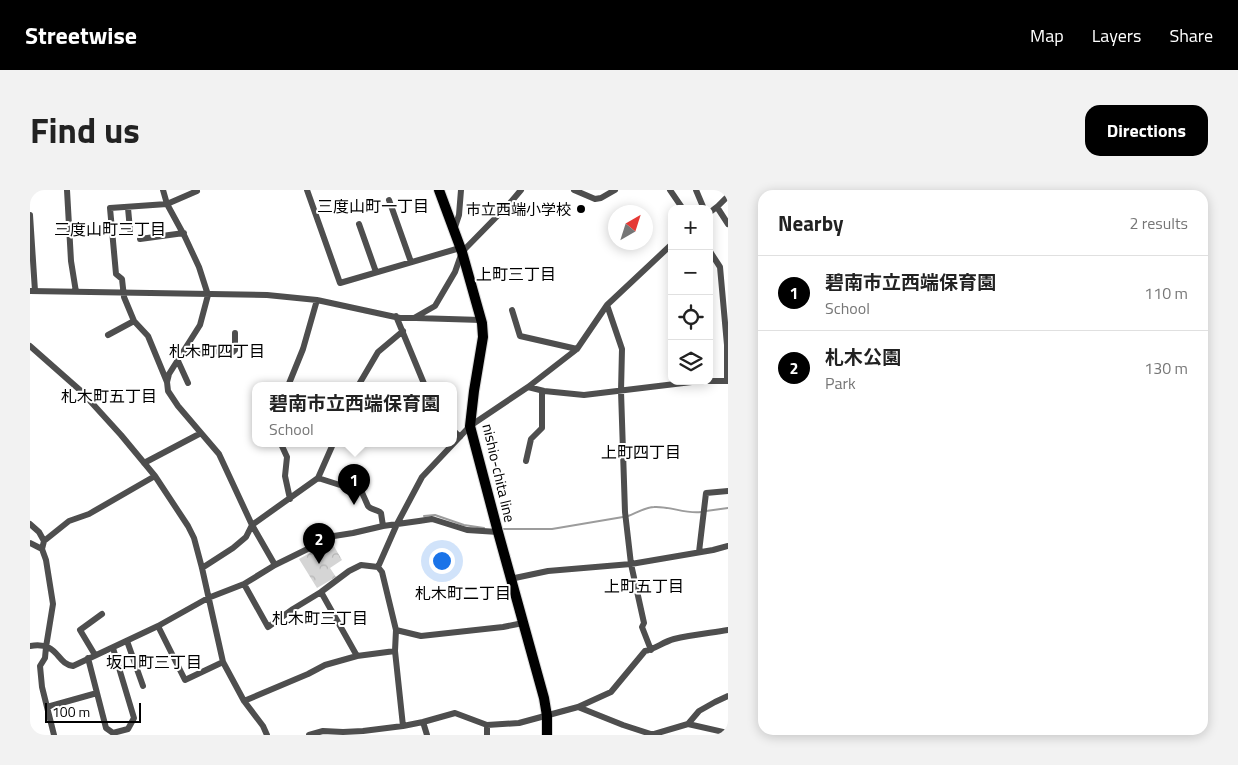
<!DOCTYPE html>
<meta charset="utf-8">
<style>
body{margin:0;font-family:"Titillium Web","Noto Sans JP",sans-serif;background:#f2f2f2;color:#222}
.controls{position:absolute;right:15px;top:15px;display:grid;overflow:hidden;border-radius:10px;box-shadow:0 2px 12px #0003}
.controls button{width:45px;height:45px;display:grid;place-items:center;padding:0;border:0;border-bottom:1px solid #e0e0e0;background:#fff;color:#222;font:25px sans-serif}
.compass{position:absolute;left:578px;top:15px;width:45px;height:45px;border-radius:50%;background:#fff;box-shadow:0 2px 12px #0003;rotate:39deg}
.scale{position:absolute;left:15px;bottom:12px;width:96px;box-sizing:border-box;padding-left:5px;border:2px solid #000;border-top:0;font-size:14px;line-height:18px;white-space:nowrap;color:#000;-webkit-text-stroke:4px #fff;paint-order:stroke}
.you{position:absolute;left:411px;top:370px;width:18px;height:18px;margin:-12px;border:4px solid #fff;border-radius:50%;background:#1a73e8;box-shadow:0 0 0 8px #1a73e833}
.badge{display:grid;place-items:center;width:32px;height:32px;border-radius:50%;background:#000;color:#fff;font-size:16px;font-weight:700}
.pin{position:absolute;translate:-50% -41px;filter:drop-shadow(0 1px 2px #0008)}
.pin::after{content:'';position:absolute;top:26px;width:18px;height:15px;background:inherit;clip-path:polygon(0 0,100% 0,50% 100%)}
.popup{position:absolute;left:222px;top:192px;width:205px;height:65px;box-sizing:border-box;display:grid;place-content:center;border-radius:10px;background:#fff;filter:drop-shadow(0 1px 4px #0005);font-size:16px;white-space:nowrap;color:#767676}
.popup b{font-size:19px;color:#222}
.popup::after{content:'';position:absolute;left:50%;top:100%;margin-left:-10px;border:10px solid transparent;border-top-color:#fff}
.list{margin:0;padding:0;list-style:none}
h2{display:flex;justify-content:space-between;align-items:center;height:65px;margin:0;padding:0 20px;font-size:21px}
h2 small{font-size:16px;font-weight:400;color:#767676}
.list li{display:grid;grid-template-columns:32px 1fr auto;gap:15px;align-items:center;box-sizing:border-box;height:75px;padding:0 20px;border-top:1px solid #e0e0e0}
.list b{display:block;font-size:19px;white-space:nowrap}
.list p{margin:0;font-size:16px;white-space:nowrap;color:#767676}
.list em{font-size:16px;font-style:normal;color:#767676}
.icon{flex:none;width:28px;height:28px;fill:none;stroke:currentColor;stroke-width:2;stroke-linecap:round;stroke-linejoin:round}
.map{position:relative;flex:none;width:698px;height:545px;overflow:hidden;border-radius:15px}
header{display:flex;align-items:center;gap:30px;box-sizing:border-box;height:70px;padding:0 25px;background:#000;color:#fff}
header strong{font-size:24px}
nav{display:flex;gap:28px;margin-inline-start:auto;font-size:18px}
.intro{display:flex;align-items:center;justify-content:space-between;box-sizing:border-box;height:120px;padding:0 30px}
h1{margin:0;font-size:35px}
.button{padding:12px 22px;border-radius:15px;background:#000;color:#fff;font-size:18px;font-weight:700}
main{display:flex;gap:30px;padding:0 30px}
aside{flex:1;background:#fff;border-radius:15px;box-shadow:0 2px 12px #0003}
.map>svg:first-child{display:block}
</style>
<header>
<strong>Streetwise</strong>
<nav><a>Map</a><a>Layers</a><a>Share</a></nav>
</header>
<div class="intro"><h1>Find us</h1><a class="button">Directions</a></div>
<main>
<div class="map">
<svg width="698" height="545" viewBox="0 0 698 545">
<defs>
<pattern id="park-crowns" width="20" height="18" patternUnits="userSpaceOnUse" patternTransform="scale(1.25)"><rect width="20" height="18" fill="#d5d5d5"/><path d="M2 6a3 3 0 1 1 6 0M12 15a3 3 0 1 1 6 0" fill="none" stroke="#b5b5b5"/></pattern>
</defs>
<rect width="100%" height="100%" fill="#fff"/>
<path fill="url(#park-crowns)" d="M301,351L312,370L300,378L306,387L287,398L269,369Z"/>
<g fill="none" stroke-linecap="round" stroke-linejoin="round">
<path stroke="#9c9c9c" stroke-width="2" d="M676,321L698,318
M394,326L405,325L434,335L454,338
M598,326C606,323 616,317 624,317C640,316 655,324 671,322
M472,339H522L593,327"/>
<g stroke="#dbdbdb" stroke-width="12">
<path id="primary" d="M409,0L432,62L452,133L453,147L444,201L440,236L468,342L514,508L517,526V545"/>
</g>
<path stroke="#4e4e4e" stroke-width="6" d="M37,0L41,71L46,102
M133,0L137,14L155,47L169,77L178,105L170,135L139,184L137,192L138,201L148,216L189,264L222,335L245,375
M277,0L310,93L430,58
M544,0L565,9L571,8L585,0
M640,0L653,19
M666,0L674,19
M359,10L381,72
M687,17L698,34
M98,18L100,40
M679,23L688,16L698,6
M0,25L5,101
M329,34L346,82
M424,40L429,25L431,0
M110,49L154,43
M679,60L690,77L697,155V191
M0,101L237,105L287,110L370,128H384L405,116L425,82L432,62L480,13L491,0
M577,115L592,159L591,201L595,322L601,374L614,433L612,437L621,460
M482,120L490,146L547,159
M366,126L395,196
M386,128L451,130
M78,145L104,131
M0,156L51,201L91,245L125,286L158,336L164,348L172,378L193,472L214,511L233,536L237,545
M155,160L203,162L205,160V143
M148,171L158,193
M679,191H698
M137,192L118,146L104,131L94,107L92,89L86,84L80,18L137,14L167,1
M258,196L273,159L287,110
M328,196L348,162L373,141
M498,197L514,201L554,205L670,191
M423,240L430,247
M251,254L257,267L255,286L260,309
M496,271L501,249L512,238V201
M114,273L171,243
M288,288L310,295L323,289H326L338,316C341,320 347,319 351,323L353,336
M0,334L9,342L14,351
M0,353L12,359
M669,362L676,303L698,301
M348,377L367,334L392,287L440,236L498,197L547,159L577,115L642,54
M172,378L203,358L216,347L222,335L288,288L303,254
M480,389L518,381L601,374L683,360L698,356
M214,394L238,437L263,419L291,402L319,381L331,375L348,377L352,382L366,440L365,461L373,536
M291,402L327,466
M128,436L178,408L214,394L245,375L304,346L323,343L353,336L389,331L402,329L437,340L468,342
M366,440L391,446L473,437L493,433
M97,451L113,496
M0,456C29,451 26,474 43,476L128,436L155,490L193,472
M65,465L50,440L72,424
M58,468L76,538L83,543L98,539L104,528L83,458
M214,511L278,484L295,475L327,466L365,461
M17,517L67,503
M548,517L593,535L624,545
M393,532L397,545
M658,534L669,521L685,512L698,506
M457,535V545
M24,545L12,497L10,476L15,468L16,457L23,414L16,370L12,359L14,351L39,331L59,324L125,286
M279,545L293,541L313,542L333,541L373,536L393,532L425,523L457,535L489,533L548,517L581,502L615,461C625,459 633,452 644,449C661,445 680,443 698,440
M621,545L658,534L698,543"/>
<use href="#primary" stroke="#000" stroke-width="10"/>
</g>
<circle fill="#000" stroke="#fff" stroke-width="2" cx="551" cy="19" r="5"/>
<g text-anchor="middle" dominant-baseline="central" stroke-width="4" stroke-linejoin="round" paint-order="stroke">
<g font-size="15" fill="#000" stroke="#fff" text-anchor="end">
<text x="541" y="19">市立西端小学校</text>
</g>
<g font-size="15" fill="#000" stroke="#fff">
<text transform="translate(469 283) rotate(77)">nishio-chita line</text>
</g>
<g font-size="16" fill="#000" stroke="#fff">
<text x="343" y="16">三度山町一丁目</text>
<text x="80" y="39">三度山町三丁目</text>
<text x="486" y="84">上町三丁目</text>
<text x="187" y="161">札木町四丁目</text>
<text x="79" y="206">札木町五丁目</text>
<text x="611" y="262">上町四丁目</text>
<text x="614" y="396">上町五丁目</text>
<text x="433" y="403">札木町二丁目</text>
<text x="290" y="428">札木町三丁目</text>
<text x="124" y="472">坂口町三丁目</text>
</g>
</g>
</svg>
<div class="controls">
<button>+</button>
<button>−</button>
<button><svg class="icon" aria-label="locate" viewBox="0 0 24 24"><circle cx="12" cy="12" r="6"/><path d="M12 2v4M12 18v4M2 12h4M18 12h4"/></svg></button>
<button><svg class="icon" aria-label="layers" viewBox="0 0 24 24"><path d="M12 4l9 5-9 5-9-5zM3 14l9 5 9-5"/></svg></button>
</div>
<svg class="compass" viewBox="-18 -18 36 36"><path d="M0-13l5 13h-10z" fill="#e53935"/><path d="M0 13l5-13h-10z" fill="#767676"/></svg>
<div class="scale">100 m</div>
<div class="you"></div>
<div class="pin badge" style="left:324px;top:315px">1</div>
<div class="popup"><b>碧南市立西端保育園</b>School</div>
<div class="pin badge" style="left:289px;top:374px">2</div>
</div>
<aside>
<h2>Nearby<small>2 results</small></h2>
<ul class="list">
<li><span class="badge">1</span><div><b>碧南市立西端保育園</b><p>School</p></div><em>110 m</em></li>
<li><span class="badge">2</span><div><b>札木公園</b><p>Park</p></div><em>130 m</em></li>
</ul>
</aside>
</main>
